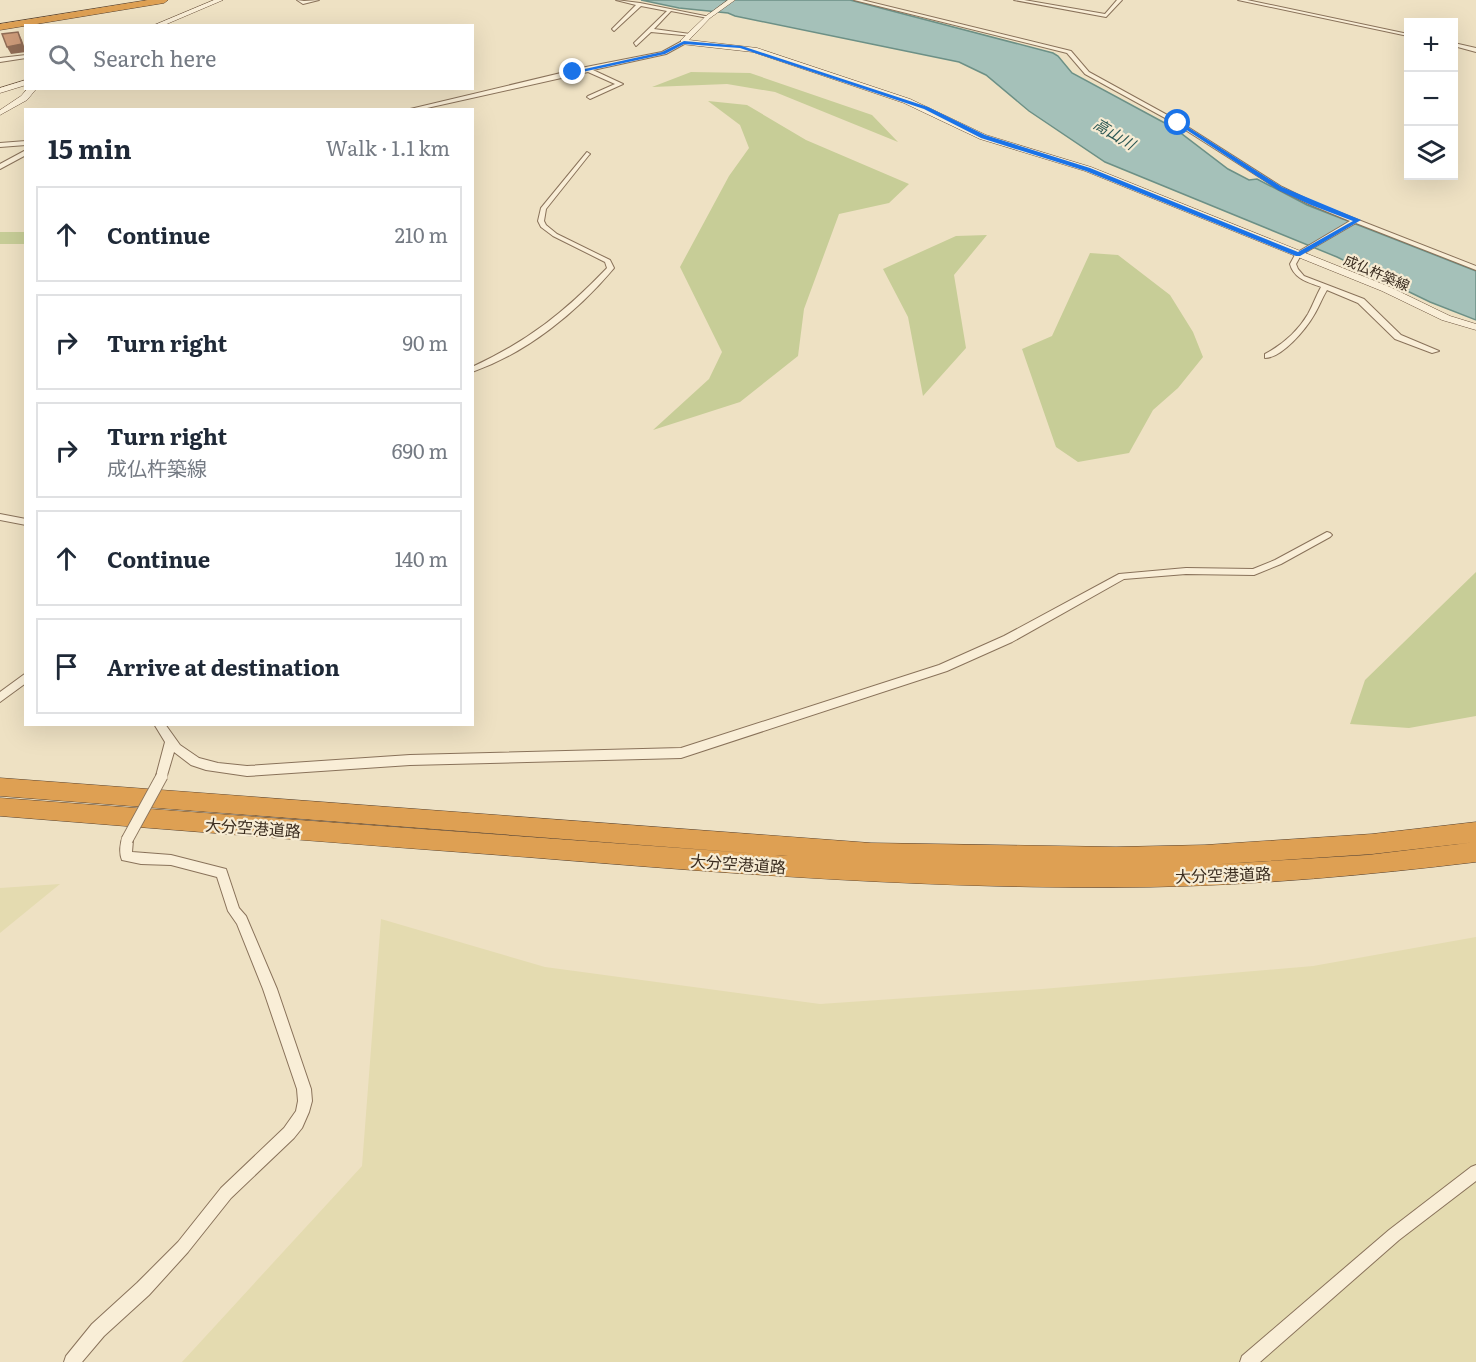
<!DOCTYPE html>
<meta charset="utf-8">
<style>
body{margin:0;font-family:Literata,"Noto Sans JP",serif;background:#f2f2f3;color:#1f2937}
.controls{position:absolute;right:18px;top:18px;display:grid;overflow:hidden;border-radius:0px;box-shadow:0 6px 24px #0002}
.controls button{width:54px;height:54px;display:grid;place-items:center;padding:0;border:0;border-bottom:2px solid #e0e1e3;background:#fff;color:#1f2937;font:30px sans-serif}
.stop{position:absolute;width:18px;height:18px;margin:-14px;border:4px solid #1a73e8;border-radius:50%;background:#fff}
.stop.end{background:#1a73e8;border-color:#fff;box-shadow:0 2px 6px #0008}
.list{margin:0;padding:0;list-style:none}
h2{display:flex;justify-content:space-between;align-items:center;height:78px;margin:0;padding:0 24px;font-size:26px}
h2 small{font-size:20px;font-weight:400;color:#747a83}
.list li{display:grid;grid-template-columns:39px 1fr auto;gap:18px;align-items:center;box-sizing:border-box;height:96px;margin:0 12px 12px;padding:0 12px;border:2px solid #e0e1e3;border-radius:0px}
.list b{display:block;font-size:22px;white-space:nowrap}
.list p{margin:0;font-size:20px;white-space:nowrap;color:#747a83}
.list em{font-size:20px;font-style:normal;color:#747a83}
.icon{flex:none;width:33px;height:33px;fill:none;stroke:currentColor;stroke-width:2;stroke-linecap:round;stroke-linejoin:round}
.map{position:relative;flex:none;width:1476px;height:1362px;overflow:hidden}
.search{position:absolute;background:#fff;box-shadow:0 6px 24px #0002;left:24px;top:24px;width:450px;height:66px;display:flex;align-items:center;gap:15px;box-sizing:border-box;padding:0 21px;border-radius:0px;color:#747a83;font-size:22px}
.panel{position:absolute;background:#fff;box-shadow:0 6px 24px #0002;left:24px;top:108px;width:450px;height:618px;border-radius:0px}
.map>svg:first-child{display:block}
</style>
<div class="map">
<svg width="1476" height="1362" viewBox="0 0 1476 1362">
<rect width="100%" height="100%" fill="#eee1c3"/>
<path fill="#e4dbb0" d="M60,884L0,933V888Z
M381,919L545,967L820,1004L1042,989L1313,966L1476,937V1362H182L362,1166Z"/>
<path fill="#c7cd97" d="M691,72L750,73L872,115L898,142L775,92L727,84L652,87Z
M708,101L747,105L806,140L909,184L889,203L839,214L804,309L798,356L740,402L653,430L709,379L722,352L680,267L729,176L749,148L740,125Z
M0,232H25V244H0Z
M987,235L954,275L966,348L923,396L908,317L883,269L956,236Z
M1090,253L1118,255L1170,295L1193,332L1203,357L1178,388L1153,410L1129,453L1078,462L1056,447L1022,349L1052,336Z
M1476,572V716L1409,728L1350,724L1365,680Z"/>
<path fill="#a5c1b9" stroke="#6c9086" stroke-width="1.5" d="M641,0H850L1053,53L1058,56L1072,73L1174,128L1228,169L1249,180L1257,179L1307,205L1476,271V320L1430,302L1337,257L1105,162L1029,111L986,75L959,62L735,16L728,13L679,8Z"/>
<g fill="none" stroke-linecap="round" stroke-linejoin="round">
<g stroke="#89725a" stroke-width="2">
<path id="street" d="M297,0L304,1L319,0L303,4Z
M616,0L640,3L710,17L708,18L671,11L654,29L690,34L692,36L651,32L636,46L634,43L667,11L641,6L614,31L612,29L636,5Z
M854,0H862L1071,51L1089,72L1180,122L1282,187L1315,203L1476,266V270L1356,223L1301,255L1296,264L1298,269L1304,276L1364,299L1401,335L1439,351L1432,353L1395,339L1358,303L1327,290C1322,298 1319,307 1314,315C1306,329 1282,358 1265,358V354C1282,345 1298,331 1308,314C1313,305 1316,296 1321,287C1308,282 1294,279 1290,264L1296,253L1350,221L1311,205L1278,189L1176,124L1085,74L1067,53Z
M1014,0H1024L1105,14L1117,0H1122L1106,17Z
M1238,0H1247L1408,34V36Z
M684,40L686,43L666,54L593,70L623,84L590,99L587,97L588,96L615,84L588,72L418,110H406L586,67L662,52Z
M1454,43L1476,48V52L1454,46Z
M26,55V58L0,62V58Z
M26,141V145L0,147V143Z
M26,150V155L0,169V164Z
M587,152L590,154L589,155L546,209L544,221L546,225L557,234L610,260L614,268C577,312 527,353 472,372V367C528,341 565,312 607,268L605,262L553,236L541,227L538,221L541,208Z
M0,514L26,519V525L0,520Z
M1327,532L1330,533L1332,535L1330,537L1281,564L1254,575L1186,574L1124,579L1012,642L947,671L681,758L410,765L247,776L206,770L191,765L174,752L166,779L162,781L158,779L156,776L165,742L154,724H165L180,745L199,758L218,763L247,766L410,755L681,748L939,665L1004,636L1119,574L1186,568L1253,569L1275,560Z
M26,673V683L0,702V692Z
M127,835L131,836L133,840L132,852L171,855L226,869L239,908L246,916L277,989L311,1089L312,1101L309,1112L302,1128L294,1138L231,1198L188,1252L149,1295L104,1336L82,1362H64L66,1356L92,1324L137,1283L178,1242L221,1188L284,1128L296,1111L298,1101L297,1089L263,989L237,924L228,911L217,877L171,865L141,864L122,860C119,853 120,843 123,836Z
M1476,1165V1181L1399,1240L1260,1362H1240L1242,1356L1389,1230L1471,1167Z"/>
</g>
<g stroke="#6b533d" stroke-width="1">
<path id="secondary" d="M214,0H223L162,26H152Z
M728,0H735L710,18L689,40L757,48L910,99L986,135L1091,167L1390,287L1450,316L1476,324V330L1442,320L1382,291L1085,171L980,139L904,103L753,52L681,44V40L706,16Z
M26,80V85L0,93V88Z
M28,88H37L27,100L0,115V110L21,96Z"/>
</g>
<g stroke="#57412e" stroke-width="1">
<path id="highway" d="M148,0H168L164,3L0,30V24Z
M0,778L871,843L1116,847L1205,845L1372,834L1476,822V842L1372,854L1206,865L1368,855L1476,842V862C1368,875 1259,885 1150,887C942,890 734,874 526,857C351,844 175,830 0,816V798L788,856L0,796Z"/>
</g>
<use href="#street" fill="#f9eed7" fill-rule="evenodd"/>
<use href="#secondary" fill="#f9eed7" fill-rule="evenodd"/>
<use href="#highway" fill="#dea053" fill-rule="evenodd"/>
<g stroke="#89725a" stroke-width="13" stroke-linecap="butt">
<path id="street-bridge" d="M127,840L162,776"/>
</g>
<use href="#street-bridge" stroke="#f9eed7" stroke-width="11"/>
</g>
<path fill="#906c55" d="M18,32L22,40L26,52L11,54L7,47Z"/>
<path fill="#cd9b79" stroke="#906c55" stroke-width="1.5" d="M18,32L22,44L7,47L2,34Z"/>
<path fill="#1a73e8" d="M684,41L742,46L928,107L985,135L1090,168L1298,252L1353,221L1311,205L1278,190L1176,123L1180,122L1282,187L1361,220L1300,256H1296L1086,171L981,138L924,109L740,48L684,44L665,54L573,74L571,72L662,52Z"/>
<g text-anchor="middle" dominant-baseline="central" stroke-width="4.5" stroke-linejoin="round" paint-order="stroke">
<g font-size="14" fill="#392b1e" stroke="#f6ebd3">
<text transform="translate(1377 272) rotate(23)">成仏杵築線</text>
</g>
<g font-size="15" font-style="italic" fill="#2d5955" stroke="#f6ebd3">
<text transform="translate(1115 133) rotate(31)">高山川</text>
</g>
<g font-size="16" fill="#392b1e" stroke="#f6ebd3">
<text transform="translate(253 827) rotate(4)">大分空港道路</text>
<text transform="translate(738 863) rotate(4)">大分空港道路</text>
<text transform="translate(1223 874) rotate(-2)">大分空港道路</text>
</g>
</g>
</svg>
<div class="controls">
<button>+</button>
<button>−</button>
<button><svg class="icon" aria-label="layers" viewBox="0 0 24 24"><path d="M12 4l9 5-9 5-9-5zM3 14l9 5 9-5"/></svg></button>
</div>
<div class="stop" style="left:1178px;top:123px"></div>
<div class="stop end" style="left:573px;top:72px"></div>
<div class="search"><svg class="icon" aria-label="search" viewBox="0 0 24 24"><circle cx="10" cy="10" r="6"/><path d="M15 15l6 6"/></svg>Search here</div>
<section class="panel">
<h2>15 min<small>Walk · 1.1 km</small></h2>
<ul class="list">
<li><svg class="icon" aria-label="ahead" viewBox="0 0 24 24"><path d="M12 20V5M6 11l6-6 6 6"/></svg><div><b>Continue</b></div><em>210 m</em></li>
<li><svg class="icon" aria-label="right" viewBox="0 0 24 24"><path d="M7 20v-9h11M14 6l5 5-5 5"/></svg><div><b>Turn right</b></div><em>90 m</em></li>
<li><svg class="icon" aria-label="right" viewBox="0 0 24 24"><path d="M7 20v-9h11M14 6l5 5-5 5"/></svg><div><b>Turn right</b><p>成仏杵築線</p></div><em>690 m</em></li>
<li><svg class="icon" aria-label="ahead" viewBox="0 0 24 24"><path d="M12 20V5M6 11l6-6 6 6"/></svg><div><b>Continue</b></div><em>140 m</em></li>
<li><svg class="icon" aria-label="arrive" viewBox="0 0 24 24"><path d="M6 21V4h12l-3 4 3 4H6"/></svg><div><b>Arrive at destination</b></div></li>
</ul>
</section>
</div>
